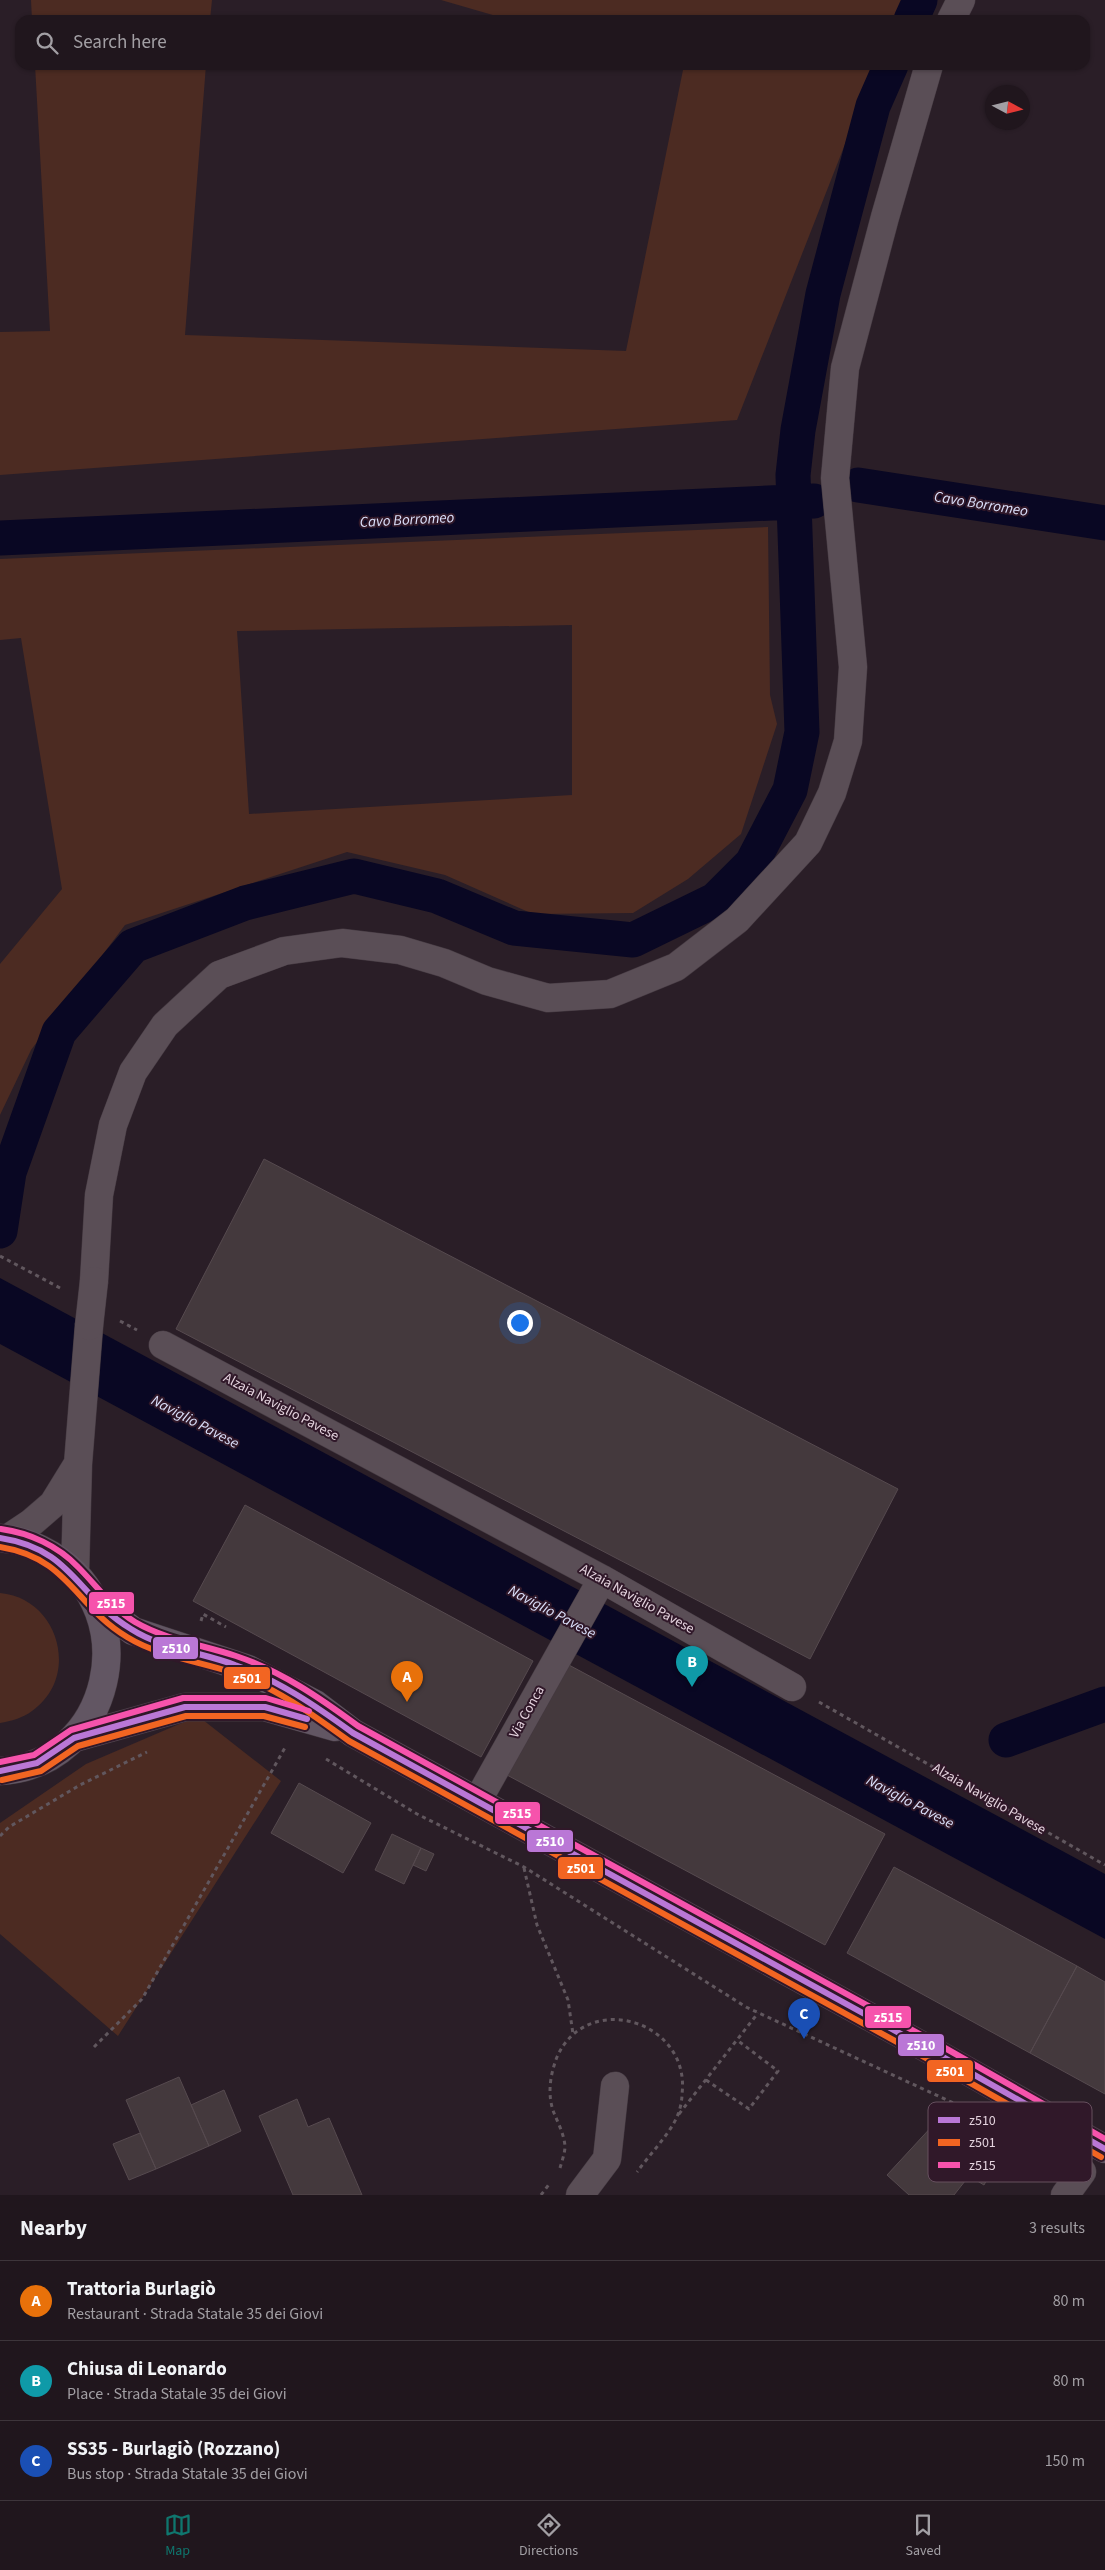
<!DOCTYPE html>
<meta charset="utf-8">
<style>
body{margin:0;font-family:"Source Sans 3",sans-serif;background:#281f26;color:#f1f3f6}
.compass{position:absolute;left:985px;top:85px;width:45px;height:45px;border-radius:50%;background:#20161d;box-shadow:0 1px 4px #0004;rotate:97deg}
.you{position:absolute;left:519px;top:1322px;width:18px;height:18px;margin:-12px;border:4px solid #fff;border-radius:50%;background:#1a73e8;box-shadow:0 0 0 8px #1a73e833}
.badge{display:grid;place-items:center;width:32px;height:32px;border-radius:50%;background:#0f766e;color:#fff;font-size:16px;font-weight:700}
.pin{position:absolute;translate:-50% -41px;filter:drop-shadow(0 1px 2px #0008)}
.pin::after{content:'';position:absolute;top:26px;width:18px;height:15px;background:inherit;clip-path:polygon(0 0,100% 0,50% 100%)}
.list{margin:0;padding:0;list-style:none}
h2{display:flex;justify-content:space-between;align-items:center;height:65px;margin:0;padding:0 20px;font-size:21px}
h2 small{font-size:16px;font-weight:400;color:#a29fa4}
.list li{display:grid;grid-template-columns:32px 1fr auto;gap:15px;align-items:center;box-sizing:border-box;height:80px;padding:0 20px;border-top:1px solid #3d353b}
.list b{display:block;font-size:19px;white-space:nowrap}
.list p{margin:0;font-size:16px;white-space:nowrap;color:#a29fa4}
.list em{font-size:16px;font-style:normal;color:#a29fa4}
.icon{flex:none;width:28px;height:28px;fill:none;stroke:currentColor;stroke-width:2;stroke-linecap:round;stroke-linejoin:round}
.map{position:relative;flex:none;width:1105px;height:2195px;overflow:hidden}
.search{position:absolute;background:#20161d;box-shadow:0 1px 4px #0004;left:15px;right:15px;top:15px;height:55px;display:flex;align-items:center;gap:12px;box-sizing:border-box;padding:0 18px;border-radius:15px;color:#a29fa4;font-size:19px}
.sheet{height:305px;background:#20161d}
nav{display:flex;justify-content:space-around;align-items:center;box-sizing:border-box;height:70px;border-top:1px solid #3d353b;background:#20161d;font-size:14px;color:#a29fa4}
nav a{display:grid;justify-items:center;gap:2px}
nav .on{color:#0f766e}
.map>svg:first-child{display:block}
</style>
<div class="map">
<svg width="1105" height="2195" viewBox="0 0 1105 2195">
<rect width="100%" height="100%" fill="#2a1e27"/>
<path fill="#4c2b22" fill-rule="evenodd" d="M31,0H212L210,20H32Z
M441,0H902L894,20H510Z
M35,65H206L185,335L626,351L683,70L667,65H876L737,420L0,475V332L50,331Z
M768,527L770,695L777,724L741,834L688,879L633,913L533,914L445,875L347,852L125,925L31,1050L0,1115V964L62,889L21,638L0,640V559ZM572,625V795L249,814L237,631Z
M0,1593C59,1598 81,1677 32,1711C23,1718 11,1721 0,1723Z
M198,1716L281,1781L118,2036L0,1934V1823L86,1764Z"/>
<path fill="#090723" d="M0,1278L1105,1874V1939L0,1344Z"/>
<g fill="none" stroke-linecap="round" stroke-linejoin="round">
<path stroke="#090723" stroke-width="35" d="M911,20L920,0
M858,485L1105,523
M0,538L814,501
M0,1231L9,1172L59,1032L133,946L245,903L354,876L437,896L514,928L633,940L715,900L752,863L790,790L802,732L793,475L798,430L823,294L873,106L891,65
M1006,1740L1105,1704"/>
</g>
<path fill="#44393d" stroke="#564a4f" d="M264,1159L898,1489L810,1659L176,1329Z
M245,1505L533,1661L481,1757L193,1601Z
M567,1664L885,1834L825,1945L507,1775Z
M299,1783L371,1823L343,1873L271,1833Z
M392,1834L421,1848L404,1884L375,1870Z
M421,1848L434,1854L426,1871L413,1865Z
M894,1867L1077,1966L1030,2053L847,1953Z
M1077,1966L1105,1982V2094L1030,2053Z
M179,2077L209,2146L156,2169L126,2100Z
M224,2090L241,2131L209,2146L191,2105Z
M297,2099L308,2127L329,2118L362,2195H293L259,2116Z
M947,2110L1007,2142L984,2185L969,2176L954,2195H909L887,2175Z
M140,2133L156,2169L129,2180L113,2144Z"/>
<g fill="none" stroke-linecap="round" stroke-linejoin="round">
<g stroke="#443941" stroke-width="29">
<path id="minor" d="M951,20L961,0
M94,1281L99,1195L113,1125L133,1072L165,1025L219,975L284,951L342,943L400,950L444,963L487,981L548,998L610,994L676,967L737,920L808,843L832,793L848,741L853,667L835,478L845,368L885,217L929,65
M163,1345L602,1579L792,1687
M7,1539L31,1523L53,1504L77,1465
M75,1573L78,1464L89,1326
M478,1800L602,1579
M580,2195L607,2159L615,2086
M1065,2195L1082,2172"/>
</g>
<g stroke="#443941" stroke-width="29">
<path id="major" d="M0,1538C17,1539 36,1546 51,1555C146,1612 112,1765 0,1771
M95,1602L133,1631L248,1669L315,1704L353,1733L941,2056L1105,2149
M74,1738L185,1707H265L335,1727"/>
</g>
<path stroke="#61575e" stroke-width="3" stroke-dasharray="4 4" stroke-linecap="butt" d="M0,1256L62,1289
M120,1321L137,1330
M201,1621L203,1614L226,1627
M819,1702L1105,1865
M326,1759L417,1814L524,1867L746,2007L962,2107
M0,1836L9,1827L80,1785L147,1752
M524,1868L537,1925L568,2000L573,2034
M94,2047L142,1999L286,1746
M706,2080L749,2109L778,2071L737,2040
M679,2114L758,2013
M560,2168C562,2161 565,2153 565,2146C564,2134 558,2123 554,2113C547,2095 550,2075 557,2057C587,1989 691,2021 682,2094C682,2101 680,2110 677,2117C668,2136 650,2154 637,2172
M541,2195L550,2183"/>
<use href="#minor" stroke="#5a4e56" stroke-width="28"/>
<use href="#major" stroke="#625663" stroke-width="28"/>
<g stroke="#443941" stroke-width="29" stroke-linecap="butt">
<path id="minor-bridge" d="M89,1326L94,1281"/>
</g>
<use href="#minor-bridge" stroke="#5a4e56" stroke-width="28"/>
<g stroke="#301829" stroke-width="10">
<path id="bus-1" d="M0,1538C73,1549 77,1597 131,1629C162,1649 201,1652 235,1665C278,1680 316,1706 353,1733L941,2056L1105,2149
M0,1771L37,1763L74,1738L185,1707H265L307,1719"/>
</g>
<g stroke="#301829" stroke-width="10">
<path id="bus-2" d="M0,1547C69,1558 75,1606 127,1637C158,1656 197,1661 231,1672C275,1687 312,1714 349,1741L937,2064L1101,2157
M2,1780L41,1771L78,1746L186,1716H264L305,1727"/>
</g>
<g stroke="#301829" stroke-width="10">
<path id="bus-3" d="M1,1529C30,1533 58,1546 78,1567C97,1586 112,1608 135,1622C166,1640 203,1645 236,1656C281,1671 320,1698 358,1726L945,2048L1105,2139
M0,1762L34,1755L71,1730L183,1698H266L309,1711"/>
</g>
<use href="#bus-1" stroke="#ba77d6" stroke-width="6"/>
<use href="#bus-2" stroke="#f26522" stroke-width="6"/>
<use href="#bus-3" stroke="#f653ac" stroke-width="6"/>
</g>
<g text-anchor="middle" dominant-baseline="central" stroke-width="4" stroke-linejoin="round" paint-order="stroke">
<g font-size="14" fill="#e4d3de" stroke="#301829">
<text transform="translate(281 1407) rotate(28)">Alzaia Naviglio Pavese</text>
<text transform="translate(637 1599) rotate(29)">Alzaia Naviglio Pavese</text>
<text transform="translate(527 1712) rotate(-61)">Via Conca</text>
<text transform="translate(989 1799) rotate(30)">Alzaia Naviglio Pavese</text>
</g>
<g font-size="15" font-style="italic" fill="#dce1fc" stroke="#301829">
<text transform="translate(981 504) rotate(9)">Cavo Borromeo</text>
<text transform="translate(407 520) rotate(-3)">Cavo Borromeo</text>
<text transform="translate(195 1422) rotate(28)">Naviglio Pavese</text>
<text transform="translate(552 1612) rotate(28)">Naviglio Pavese</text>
<text transform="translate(910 1802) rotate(28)">Naviglio Pavese</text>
</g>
</g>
<rect x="928" y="2102" width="164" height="80" rx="8" fill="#301829" stroke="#66505f" stroke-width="1"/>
<rect x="938" y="2117" width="22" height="6" fill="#ba77d6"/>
<rect x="938" y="2139" width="22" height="7" fill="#f26522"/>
<rect x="938" y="2162" width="22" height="6" fill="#f653ac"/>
<g font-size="14" fill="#e4d3de">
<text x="969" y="2125">z510</text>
<text x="969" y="2147">z501</text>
<text x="969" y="2170">z515</text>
</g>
<g stroke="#301829" stroke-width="2">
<rect x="88" y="1591" width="47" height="24" rx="5" fill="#f653ac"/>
<rect x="152" y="1636" width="47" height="24" rx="5" fill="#ba77d6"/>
<rect x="223" y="1666" width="48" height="24" rx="5" fill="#f26522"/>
<rect x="494" y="1801" width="47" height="24" rx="5" fill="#f653ac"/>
<rect x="526" y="1829" width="48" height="24" rx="5" fill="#ba77d6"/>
<rect x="557" y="1856" width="47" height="24" rx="5" fill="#f26522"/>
<rect x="864" y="2005" width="48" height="24" rx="5" fill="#f653ac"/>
<rect x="897" y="2033" width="48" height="24" rx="5" fill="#ba77d6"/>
<rect x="926" y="2059" width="48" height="24" rx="5" fill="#f26522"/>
</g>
<g font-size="14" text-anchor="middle" font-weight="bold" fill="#fff">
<text x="111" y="1608">z515</text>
<text x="176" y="1653">z510</text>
<text x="247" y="1683">z501</text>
<text x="517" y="1818">z515</text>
<text x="550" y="1846">z510</text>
<text x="581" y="1873">z501</text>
<text x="888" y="2022">z515</text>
<text x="921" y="2050">z510</text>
<text x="950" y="2076">z501</text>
</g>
</svg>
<svg class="compass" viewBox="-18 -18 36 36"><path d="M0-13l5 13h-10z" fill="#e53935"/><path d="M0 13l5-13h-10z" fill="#a29fa4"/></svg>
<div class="you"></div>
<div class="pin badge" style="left:407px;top:1702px;background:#e8710a">A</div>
<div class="pin badge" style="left:692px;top:1687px;background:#0f9aa8">B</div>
<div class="pin badge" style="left:804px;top:2039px;background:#1a4fb4">C</div>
<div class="search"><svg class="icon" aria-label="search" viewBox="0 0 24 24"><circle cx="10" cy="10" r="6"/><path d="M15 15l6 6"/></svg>Search here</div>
</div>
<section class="sheet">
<h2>Nearby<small>3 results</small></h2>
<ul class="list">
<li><span class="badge" style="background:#e8710a">A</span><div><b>Trattoria Burlagiò</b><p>Restaurant · Strada Statale 35 dei Giovi</p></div><em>80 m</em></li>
<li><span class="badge" style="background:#0f9aa8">B</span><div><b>Chiusa di Leonardo</b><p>Place · Strada Statale 35 dei Giovi</p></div><em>80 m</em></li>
<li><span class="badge" style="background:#1a4fb4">C</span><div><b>SS35 - Burlagiò (Rozzano)</b><p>Bus stop · Strada Statale 35 dei Giovi</p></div><em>150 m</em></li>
</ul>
</section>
<nav>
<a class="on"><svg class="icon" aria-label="map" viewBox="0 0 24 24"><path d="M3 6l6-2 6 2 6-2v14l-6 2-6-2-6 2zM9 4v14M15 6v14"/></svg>Map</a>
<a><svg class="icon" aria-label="directions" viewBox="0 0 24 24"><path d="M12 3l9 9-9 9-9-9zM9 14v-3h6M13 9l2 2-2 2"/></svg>Directions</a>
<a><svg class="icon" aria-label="saved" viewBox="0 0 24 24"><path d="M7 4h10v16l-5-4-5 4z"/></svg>Saved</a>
</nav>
